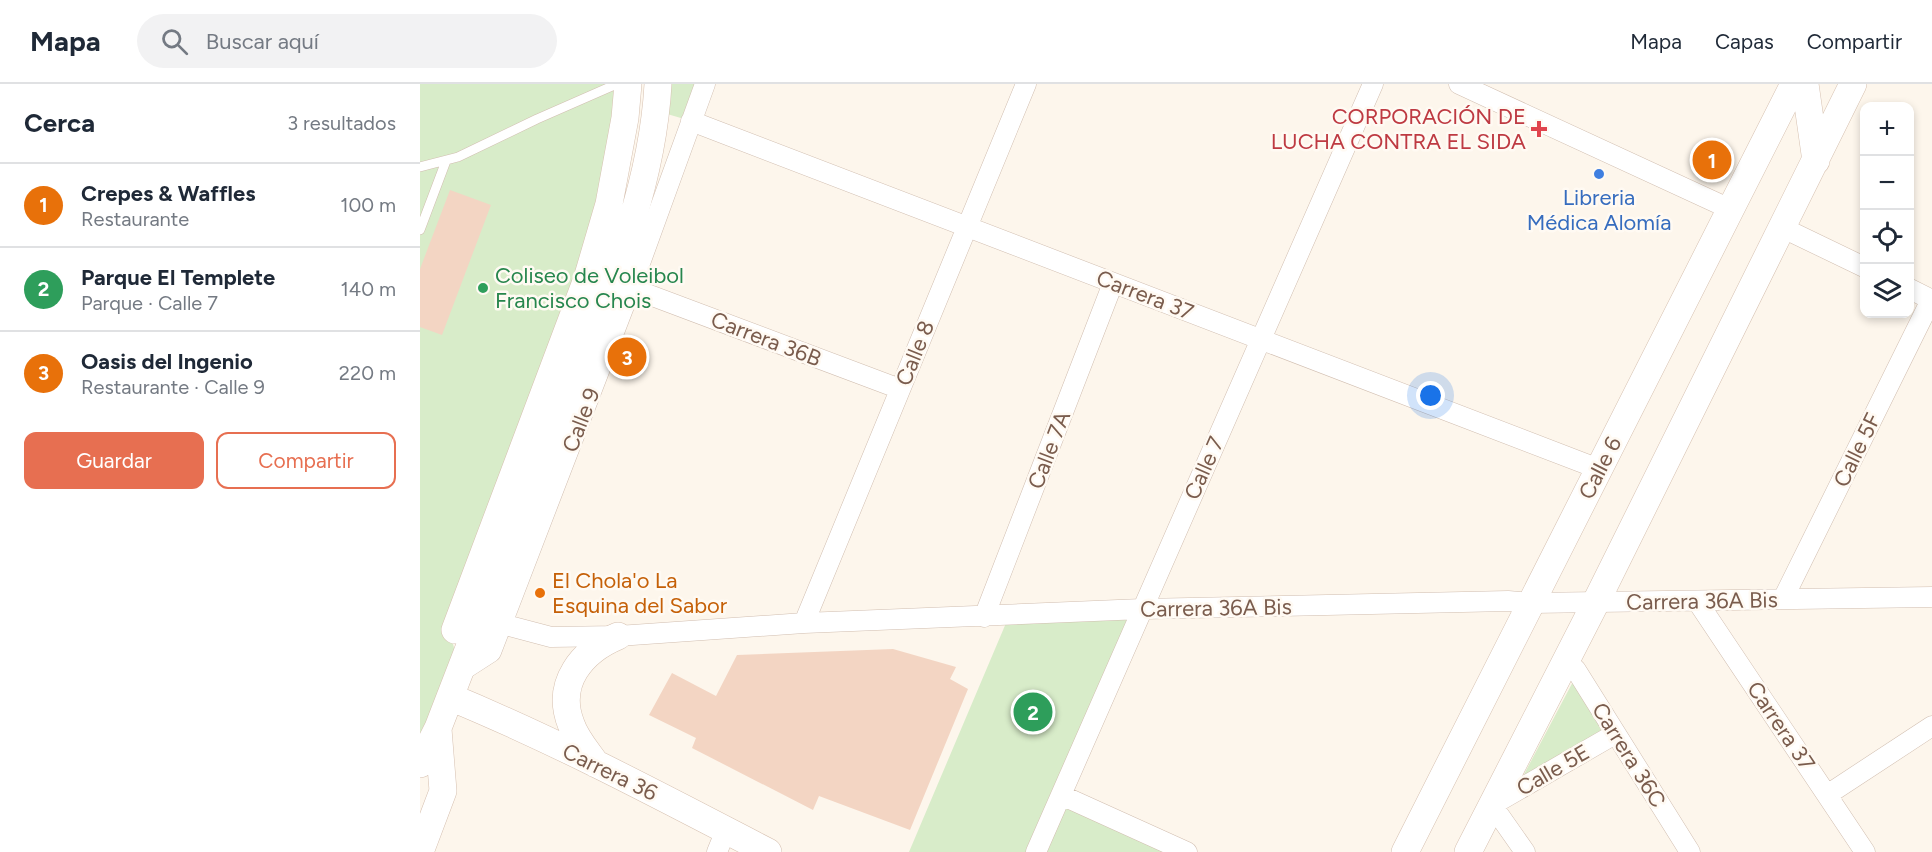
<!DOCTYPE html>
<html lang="es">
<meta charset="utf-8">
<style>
body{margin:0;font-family:Figtree,sans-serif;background:#f2f2f3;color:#1f2937}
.controls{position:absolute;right:18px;top:18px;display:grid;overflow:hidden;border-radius:12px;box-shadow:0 3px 9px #0003}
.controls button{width:54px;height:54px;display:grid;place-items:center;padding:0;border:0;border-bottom:2px solid #e0e1e3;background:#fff;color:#1f2937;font:30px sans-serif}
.you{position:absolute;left:1011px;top:312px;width:21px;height:21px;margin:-15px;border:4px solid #fff;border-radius:50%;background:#1a73e8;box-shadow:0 0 0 9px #1a73e833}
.badge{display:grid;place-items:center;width:39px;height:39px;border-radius:50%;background:#e76f51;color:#fff;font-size:20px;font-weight:700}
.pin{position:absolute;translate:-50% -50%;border:3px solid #fff;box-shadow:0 2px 6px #0006}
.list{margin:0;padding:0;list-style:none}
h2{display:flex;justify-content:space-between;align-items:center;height:78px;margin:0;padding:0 24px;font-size:26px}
h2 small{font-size:20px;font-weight:400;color:#747a83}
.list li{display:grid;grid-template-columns:39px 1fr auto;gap:18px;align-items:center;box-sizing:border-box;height:84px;padding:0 24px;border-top:2px solid #e0e1e3}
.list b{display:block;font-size:22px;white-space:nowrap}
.list p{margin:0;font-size:20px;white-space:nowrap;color:#747a83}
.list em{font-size:20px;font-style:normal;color:#747a83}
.actions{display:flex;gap:12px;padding:18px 24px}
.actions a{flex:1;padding:14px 0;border:2px solid #e76f51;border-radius:12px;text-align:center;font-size:21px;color:#e76f51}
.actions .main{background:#e76f51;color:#fff}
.icon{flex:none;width:33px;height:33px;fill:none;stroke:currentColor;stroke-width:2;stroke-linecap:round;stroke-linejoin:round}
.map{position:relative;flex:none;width:1512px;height:768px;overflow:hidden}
header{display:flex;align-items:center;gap:36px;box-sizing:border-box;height:84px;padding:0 30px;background:#fff;border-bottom:2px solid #e0e1e3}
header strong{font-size:28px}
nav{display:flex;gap:33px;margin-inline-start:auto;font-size:21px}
.search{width:420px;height:54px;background:#f2f2f3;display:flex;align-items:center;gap:15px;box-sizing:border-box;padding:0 21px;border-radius:33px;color:#747a83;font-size:22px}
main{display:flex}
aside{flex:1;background:#fff}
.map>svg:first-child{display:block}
</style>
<header>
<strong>Mapa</strong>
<div class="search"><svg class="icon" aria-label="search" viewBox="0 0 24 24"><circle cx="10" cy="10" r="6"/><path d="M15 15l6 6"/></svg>Buscar aquí</div>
<nav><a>Mapa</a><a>Capas</a><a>Compartir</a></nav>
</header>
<main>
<aside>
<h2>Cerca<small>3 resultados</small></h2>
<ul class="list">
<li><span class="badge" style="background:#e8710a">1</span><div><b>Crepes &amp; Waffles</b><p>Restaurante</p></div><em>100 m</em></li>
<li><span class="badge" style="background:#2e9e5b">2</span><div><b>Parque El Templete</b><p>Parque · Calle 7</p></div><em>140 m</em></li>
<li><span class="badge" style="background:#e8710a">3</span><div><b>Oasis del Ingenio</b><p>Restaurante · Calle 9</p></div><em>220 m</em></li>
</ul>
<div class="actions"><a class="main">Guardar</a><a>Compartir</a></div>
</aside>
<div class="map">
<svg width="1512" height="768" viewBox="0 0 1512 768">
<rect width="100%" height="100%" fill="#fdf6ec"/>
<path fill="#d8ecc9" d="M0,0H208L198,74L32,556L40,588L0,656Z
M238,0H285L271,37L237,27Z
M722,525L641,711L767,768H489L589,532Z
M1156,592L1189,650L1101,696Z"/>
<path fill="#f3d5c3" d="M30,106L71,121L22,251L0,243V185Z
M473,565L536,583L530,595L548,605L490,746L399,712L393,726L272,664L276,654L229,631L252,589L296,612L317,571Z"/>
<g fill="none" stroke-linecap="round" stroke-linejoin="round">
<g stroke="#d1beb0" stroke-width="10">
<path id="service" d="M0,83L38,73L117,35L197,0
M0,146L26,77"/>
</g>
<g stroke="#d1beb0" stroke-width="21">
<path id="minor" d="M1039,0L1310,125
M271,37L1179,385
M1363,144L1444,183
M211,204L480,305
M1490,205L1512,216
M1363,515L1511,216
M1277,517L1445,768
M564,533L693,199
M384,539L606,0
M82,540L131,553L198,552L384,539L722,525L1088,517L1112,519L1512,513
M1146,576L1156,586L1270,768
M40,588L71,568L211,204L285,0
M641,711L767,768
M1407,711L1512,642
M297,768L306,746
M616,768L953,0
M1105,768L1072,721L1195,650"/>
</g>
<g stroke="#d6c0b0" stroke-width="28">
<path id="secondary" d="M1385,0L1396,77
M35,546L167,195L189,120L205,34L208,0
M30,613C139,658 244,714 348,768
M0,680L18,644C60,536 101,428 143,321C183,218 232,112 238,0
M176,680C167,667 156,655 151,640C135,599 162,567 198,552
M0,768L23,707L18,645
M985,768L1374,0
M1048,768L1176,518L1433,0"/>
</g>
<use href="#service" stroke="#fff" stroke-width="9"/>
<use href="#minor" stroke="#fff" stroke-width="20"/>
<use href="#secondary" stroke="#fff" stroke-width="27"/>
</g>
<path fill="#e0444e" stroke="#fffaf3" stroke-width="2" d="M1116 36h6v6h6v6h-6v6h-6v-6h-6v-6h6z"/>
<circle fill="#3f7fe0" stroke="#fffaf3" stroke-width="2" cx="1179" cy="90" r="6"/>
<circle fill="#2e9e5b" stroke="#fffaf3" stroke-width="2" cx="63" cy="204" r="6"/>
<circle fill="#e8710a" stroke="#fffaf3" stroke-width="2" cx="120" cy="509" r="6"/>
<g text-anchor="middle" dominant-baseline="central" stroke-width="5" stroke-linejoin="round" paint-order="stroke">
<g font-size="22" fill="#be3a42" stroke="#fffaf3" text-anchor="end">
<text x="1106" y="32">CORPORACIÓN DE<tspan x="1106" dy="25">LUCHA CONTRA EL SIDA</tspan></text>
</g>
<g font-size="22" fill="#366cbe" stroke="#fffaf3">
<text x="1179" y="113">Libreria<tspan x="1179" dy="25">Médica Alomía</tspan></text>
</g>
<g font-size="22" fill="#27864d" stroke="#fffaf3" text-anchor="start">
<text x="75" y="191">Coliseo de Voleibol<tspan x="75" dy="25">Francisco Chois</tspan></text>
</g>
<g font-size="22" fill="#7a5c4d" stroke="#fffaf3">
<text transform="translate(725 211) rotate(21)">Carrera 37</text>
<text transform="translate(346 255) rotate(21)">Carrera 36B</text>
<text transform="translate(495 269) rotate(-68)">Calle 8</text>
<text transform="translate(161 336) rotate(-69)">Calle 9</text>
<text transform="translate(629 366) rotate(-69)">Calle 7A</text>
<text transform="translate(1437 366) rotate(-64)">Calle 5F</text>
<text transform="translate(784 384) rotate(-66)">Calle 7</text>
<text transform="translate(1180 384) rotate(-63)">Calle 6</text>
<text transform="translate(1282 517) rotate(-1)">Carrera 36A Bis</text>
<text transform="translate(796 524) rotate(-1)">Carrera 36A Bis</text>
<text transform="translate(1361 642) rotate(56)">Carrera 37</text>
<text transform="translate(1209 671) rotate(58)">Carrera 36C</text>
<text transform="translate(1133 686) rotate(-30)">Calle 5E</text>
<text transform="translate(190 688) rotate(26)">Carrera 36</text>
</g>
<g font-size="22" fill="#c56008" stroke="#fffaf3" text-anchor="start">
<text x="132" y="496">El Chola'o La<tspan x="132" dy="25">Esquina del Sabor</tspan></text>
</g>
</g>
</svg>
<div class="controls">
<button>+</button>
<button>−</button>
<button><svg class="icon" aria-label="locate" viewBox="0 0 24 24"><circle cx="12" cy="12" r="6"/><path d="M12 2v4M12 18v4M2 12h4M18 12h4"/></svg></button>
<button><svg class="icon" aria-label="layers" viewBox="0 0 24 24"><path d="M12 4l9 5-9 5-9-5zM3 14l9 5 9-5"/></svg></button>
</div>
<div class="you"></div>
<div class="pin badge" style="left:1292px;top:76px;background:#e8710a">1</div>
<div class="pin badge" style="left:613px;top:628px;background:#2e9e5b">2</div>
<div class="pin badge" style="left:207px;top:273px;background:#e8710a">3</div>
</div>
</main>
